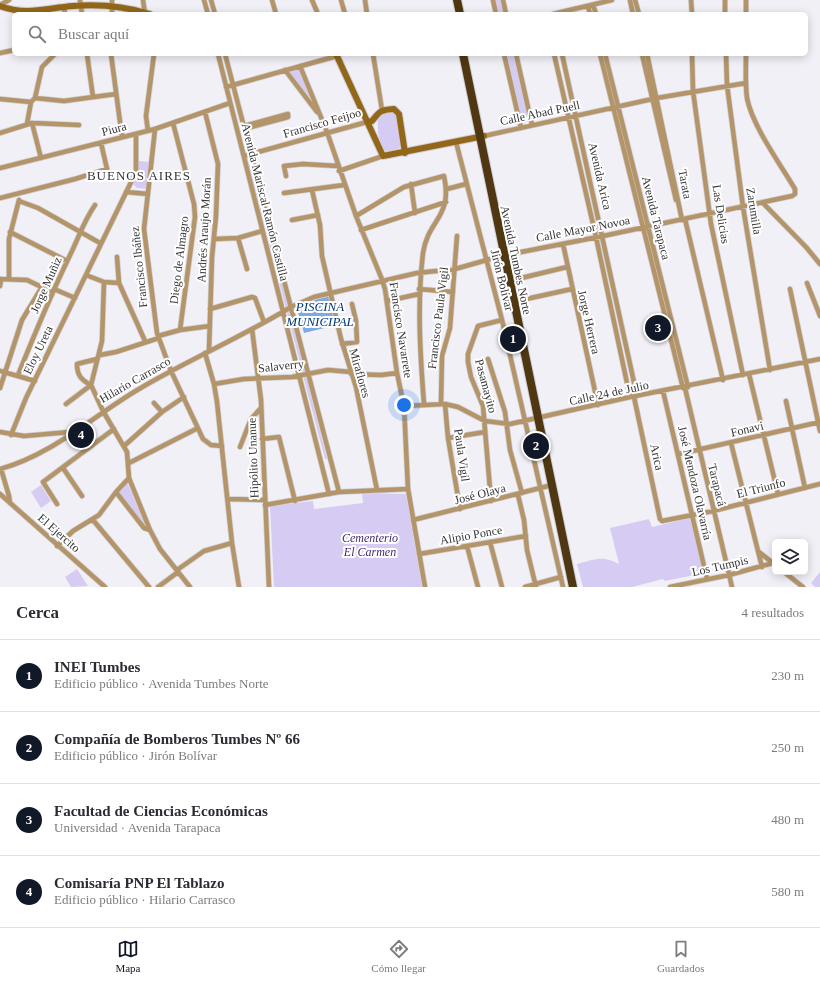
<!DOCTYPE html>
<html lang="es">
<meta charset="utf-8">
<style>
body{margin:0;font-family:Georgia,serif;background:#f2f2f3;color:#2b2b33}
.controls{position:absolute;right:12px;bottom:12px;display:grid;overflow:hidden;border-radius:6px;box-shadow:0 2px 10px #0003}
.controls button{width:36px;height:36px;display:grid;place-items:center;padding:0;border:0;border-bottom:1px solid #e1e1e2;background:#fff;color:#2b2b33;font:20px sans-serif}
.you{position:absolute;left:404px;top:405px;width:14px;height:14px;margin:-10px;border:3px solid #fff;border-radius:50%;background:#1a73e8;box-shadow:0 0 0 6px #1a73e833}
.badge{display:grid;place-items:center;width:26px;height:26px;border-radius:50%;background:#111827;color:#fff;font-size:13px;font-weight:700}
.pin{position:absolute;translate:-50% -50%;border:2px solid #fff;box-shadow:0 1px 4px #0006}
.list{margin:0;padding:0;list-style:none}
h2{display:flex;justify-content:space-between;align-items:center;height:52px;margin:0;padding:0 16px;font-size:17px}
h2 small{font-size:13px;font-weight:400;color:#7c7c81}
.list li{display:grid;grid-template-columns:26px 1fr auto;gap:12px;align-items:center;box-sizing:border-box;height:72px;padding:0 16px;border-top:1px solid #e1e1e2}
.list b{display:block;font-size:15px;white-space:nowrap}
.list p{margin:0;font-size:13px;white-space:nowrap;color:#7c7c81}
.list em{font-size:13px;font-style:normal;color:#7c7c81}
.icon{flex:none;width:22px;height:22px;fill:none;stroke:currentColor;stroke-width:2;stroke-linecap:round;stroke-linejoin:round}
.map{position:relative;flex:none;width:820px;height:587px;overflow:hidden}
.search{position:absolute;background:#fff;box-shadow:0 2px 10px #0003;left:12px;right:12px;top:12px;height:44px;display:flex;align-items:center;gap:10px;box-sizing:border-box;padding:0 14px;border-radius:6px;color:#7c7c81;font-size:15px}
.sheet{height:340px;background:#fff}
nav{display:flex;justify-content:space-around;align-items:center;box-sizing:border-box;height:56px;border-top:1px solid #e1e1e2;background:#fff;font-size:11px;color:#7c7c81}
nav a{display:grid;justify-items:center;gap:2px}
nav .on{color:#111827}
.map>svg:first-child{display:block}
</style>
<div class="map">
<svg width="820" height="587" viewBox="0 0 820 587">
<rect width="100%" height="100%" fill="#f2f0f7"/>
<path fill="#d6cbf3" d="M494,0H501L504,14H497Z
M507,54H515L529,121L524,123L522,122Z
M300,69L312,102L288,72Z
M393,110L396,114L401,146L397,150L385,151C378,146 376,121 379,113Z
M248,155L306,374H303L246,156Z
M139,161L150,162L148,189L137,188L133,184Z
M306,375L327,459H325L303,376Z
M127,482L146,525V527L118,492Z
M41,485L51,501L41,508L31,492Z
M362,493L406,494L422,587H274L270,506L313,501L314,509L363,503Z
M691,518L704,573L665,581L663,579L632,587H583L577,564C595,559 603,555 619,564L610,528L649,519L652,527Z
M77,569L88,586L71,587L65,577Z
M820,572V587H815L811,583Z"/>
<path fill="#80a9e2" d="M331,296L337,325L304,333L297,309L317,299Z"/>
<g fill="none" stroke-linecap="round" stroke-linejoin="round">
<g stroke="#d0ced4" stroke-width="6">
<path id="street" d="M80,0L82,14
M143,0L145,14
M204,0L208,14
M211,0L215,14
M272,0L276,14
M312,0L318,14
M341,0L345,14
M365,0L367,14
M493,0L496,14
M503,0L506,14
M630,0L633,14
M635,0L639,14
M691,0L692,14
M725,0V14
M746,0V14
M0,5L9,0
M593,5L596,14
M588,6L590,14
M64,7L65,14
M112,14V0
M553,14L612,0
M0,53L14,50
M87,54L93,97
M111,54L122,137
M218,54L329,494
M225,54L339,492
M373,54L382,110
M504,54L521,128
M516,54L532,125
M554,54L596,237L630,397
M562,54L637,396
M600,54L683,388
M605,54L688,387
M642,54L676,200
M647,54L682,220
M692,54L693,91L711,224L743,375
M726,54L727,85L743,207L770,370
M300,66L327,132L356,216L381,277L385,289L397,373L404,406L408,489L425,587
M285,70L317,112
M226,87L337,56
M35,98L64,101L116,94
M0,99L31,102
M205,112L218,164L216,216L212,257L209,350
M32,123L41,158
M173,123L194,204L195,217L180,330
M27,124L31,102L35,98L42,67L55,54
M244,126L288,114V117L244,129
M155,129L144,229L157,333L171,371L203,439L211,445L222,446
M148,131L146,116L154,54
M0,133L32,123L79,125
M484,136L657,98L746,83
M456,142L502,320L563,587
M247,155L367,122
M0,168L155,129L230,103
M339,171L383,156
M286,176L284,166L303,164L338,166
M411,184L415,213
M447,189L466,184
M312,190L320,225L322,256L341,339L356,387L377,490
M126,192L148,194
M284,193L344,185
M0,198L75,179L107,169L101,143
M19,201L38,208L100,243
M763,203L806,247L820,264
M356,216L404,187L444,176C453,218 428,219 423,253C417,303 420,353 424,404
M685,219L723,380
M292,220L318,215
M361,230L446,202
M10,232L67,261
M238,238L247,269
M214,239L238,238L262,231
M563,244L598,405
M117,257L119,283L145,341
M86,275L104,282L119,283
M0,279L27,280L52,292
M9,279V239L19,200
M513,280L567,267
M807,283L820,316
M0,286L1,279
M54,289L75,298
M419,289L453,292
M790,289L820,431
M387,301L419,294
M517,301L572,289
M210,309L252,297L255,298L264,322
M252,329L261,400L269,587
M158,336L180,330L210,326
M342,344L357,342L356,321L352,304
M205,353L214,384L217,402L232,543L239,587
M100,355L116,352L159,338
M488,359L505,412L510,450L522,493
M0,371L35,381
M351,374L381,375L397,373
M749,374L778,494
M18,375C35,333 52,292 72,251C80,234 84,221 95,205
M214,384L244,379L292,377L328,370L351,372
M91,385L103,411L127,452L129,478L150,530L160,549L190,587
M91,385C81,380 77,375 77,364L97,359
M0,388L22,320L42,287
M685,388L732,587
M663,391L707,579
M634,397L660,519L662,521L713,511L820,484
M786,401L805,488
M154,403L162,412
M441,403L442,356L450,328L457,236
M66,404L91,385L102,341L104,282
M445,404L448,438L460,509
M404,406L445,404L458,407L485,421L510,424L630,397L820,359
M0,432L24,436L70,432
M11,435L26,398L136,172V134
M448,438L485,432
M262,439L279,437L295,501
M731,443L762,567
M124,446L162,412L184,397
M240,447L251,419L261,408
M679,454L820,422
M129,463L198,428
M63,468L82,496
M0,469C52,455 93,416 139,389C188,360 242,337 291,307L314,297L417,273L455,269L501,256L603,236L792,196L795,194V189C780,164 752,125 747,98C745,83 746,68 746,54
M1,469L9,496L10,503
M116,492L144,528L150,530
M0,494L105,587
M518,495L524,520L527,550L536,587
M229,499L265,500
M491,501L483,406L471,377L468,362V354L478,326L502,320
M57,504L43,482L114,429
M265,505L339,492L408,489
M93,520L149,587
M413,520L552,485
M490,542L502,587
M57,546L73,531L99,515L116,492L129,478
M467,546L478,587
M759,552L774,564
M419,554L526,536
M177,570L204,551L232,543
M784,572L803,587
M158,587L178,572
M525,587L561,577
M670,587L729,575L773,563"/>
</g>
<g stroke="#d0ced4" stroke-width="8">
<path id="secondary" d="M0,6C27,16 46,8 73,6C98,4 127,7 150,14
M336,54L383,156L484,136
M367,122L372,121C380,111 380,110 394,109L399,114L405,153"/>
</g>
<g stroke="#d0ced4" stroke-width="10">
<path id="highway" d="M457,0L460,14
M463,54L573,587"/>
</g>
<use href="#street" stroke="#b39569" stroke-width="4.5"/>
<use href="#secondary" stroke="#936719" stroke-width="6"/>
<use href="#highway" stroke="#4e3711" stroke-width="8"/>
</g>
<g text-anchor="middle" dominant-baseline="central" stroke-width="4" stroke-linejoin="round" paint-order="stroke">
<g font-size="12" fill="#353437" stroke="#fff">
<text transform="translate(540 113) rotate(-12)">Calle Abad Puell</text>
<text transform="translate(322 123) rotate(-16)">Francisco Feijoo</text>
<text transform="translate(114 129) rotate(-14)">Piura</text>
<text transform="translate(600 176) rotate(77)">Avenida Arica</text>
<text transform="translate(685 184) rotate(79)">Tarata</text>
<text transform="translate(265 202) rotate(76)">Avenida Mariscal Ramón Castilla</text>
<text transform="translate(754 211) rotate(81)">Zarumilla</text>
<text transform="translate(721 214) rotate(81)">Las Delicias</text>
<text transform="translate(656 218) rotate(76)">Avenida Tarapaca</text>
<text transform="translate(583 229) rotate(-11)">Calle Mayor Novoa</text>
<text transform="translate(204 230) rotate(-87)">Andrés Araujo Morán</text>
<text transform="translate(179 260) rotate(-83)">Diego de Almagro</text>
<text transform="translate(516 260) rotate(78)">Avenida Tumbes Norte</text>
<text transform="translate(139 267) rotate(-96)">Francisco Ibáñez</text>
<text transform="translate(502 280) rotate(76)">Jirón Bolívar</text>
<text transform="translate(46 285) rotate(-66)">Jorge Muñiz</text>
<text transform="translate(438 318) rotate(-83)">Francisco Paula Vigil</text>
<text transform="translate(589 322) rotate(77)">Jorge Herrera</text>
<text transform="translate(401 330) rotate(81)">Francisco Navarrete</text>
<text transform="translate(38 350) rotate(-64)">Eloy Ureta</text>
<text transform="translate(281 366) rotate(-6)">Salaverry</text>
<text transform="translate(360 373) rotate(74)">Miraflores</text>
<text transform="translate(135 380) rotate(-30)">Hilario Carrasco</text>
<text transform="translate(486 386) rotate(75)">Pasamayito</text>
<text transform="translate(609 393) rotate(-12)">Calle 24 de Julio</text>
<text transform="translate(747 429) rotate(-13)">Fonavi</text>
<text transform="translate(462 455) rotate(82)">Paula Vigil</text>
<text transform="translate(657 457) rotate(78)">Arica</text>
<text transform="translate(253 458) rotate(-92)">Hipólito Unanue</text>
<text transform="translate(695 483) rotate(77)">José Mendoza Olavarría</text>
<text transform="translate(717 485) rotate(76)">Tarapacá</text>
<text transform="translate(761 488) rotate(-14)">El Triunfo</text>
<text transform="translate(480 494) rotate(-14)">José Olaya</text>
<text transform="translate(59 533) rotate(41)">El Ejercito</text>
<text transform="translate(471 535) rotate(-10)">Alipio Ponce</text>
<text transform="translate(720 566) rotate(-13)">Los Tumpis</text>
</g>
<g font-size="12" font-style="italic" fill="#462874" stroke="#fff">
<text x="370" y="538">Cementerio<tspan x="370" dy="14">El Carmen</tspan></text>
</g>
<g font-size="13" letter-spacing="1" fill="#353437" stroke="#fff">
<text x="139" y="175">BUENOS AIRES</text>
</g>
<g font-size="13" font-style="italic" fill="#003879" stroke="#fff">
<text x="320" y="306">PISCINA<tspan x="320" dy="15">MUNICIPAL</tspan></text>
</g>
</g>
</svg>
<div class="controls">
<button><svg class="icon" aria-label="layers" viewBox="0 0 24 24"><path d="M12 4l9 5-9 5-9-5zM3 14l9 5 9-5"/></svg></button>
</div>
<div class="you"></div>
<div class="pin badge" style="left:513px;top:339px">1</div>
<div class="pin badge" style="left:536px;top:446px">2</div>
<div class="pin badge" style="left:658px;top:328px">3</div>
<div class="pin badge" style="left:81px;top:435px">4</div>
<div class="search"><svg class="icon" aria-label="search" viewBox="0 0 24 24"><circle cx="10" cy="10" r="6"/><path d="M15 15l6 6"/></svg>Buscar aquí</div>
</div>
<section class="sheet">
<h2>Cerca<small>4 resultados</small></h2>
<ul class="list">
<li><span class="badge">1</span><div><b>INEI Tumbes</b><p>Edificio público · Avenida Tumbes Norte</p></div><em>230 m</em></li>
<li><span class="badge">2</span><div><b>Compañía de Bomberos Tumbes Nº 66</b><p>Edificio público · Jirón Bolívar</p></div><em>250 m</em></li>
<li><span class="badge">3</span><div><b>Facultad de Ciencias Económicas</b><p>Universidad · Avenida Tarapaca</p></div><em>480 m</em></li>
<li><span class="badge">4</span><div><b>Comisaría PNP El Tablazo</b><p>Edificio público · Hilario Carrasco</p></div><em>580 m</em></li>
</ul>
</section>
<nav>
<a class="on"><svg class="icon" aria-label="map" viewBox="0 0 24 24"><path d="M3 6l6-2 6 2 6-2v14l-6 2-6-2-6 2zM9 4v14M15 6v14"/></svg>Mapa</a>
<a><svg class="icon" aria-label="directions" viewBox="0 0 24 24"><path d="M12 3l9 9-9 9-9-9zM9 14v-3h6M13 9l2 2-2 2"/></svg>Cómo llegar</a>
<a><svg class="icon" aria-label="saved" viewBox="0 0 24 24"><path d="M7 4h10v16l-5-4-5 4z"/></svg>Guardados</a>
</nav>
